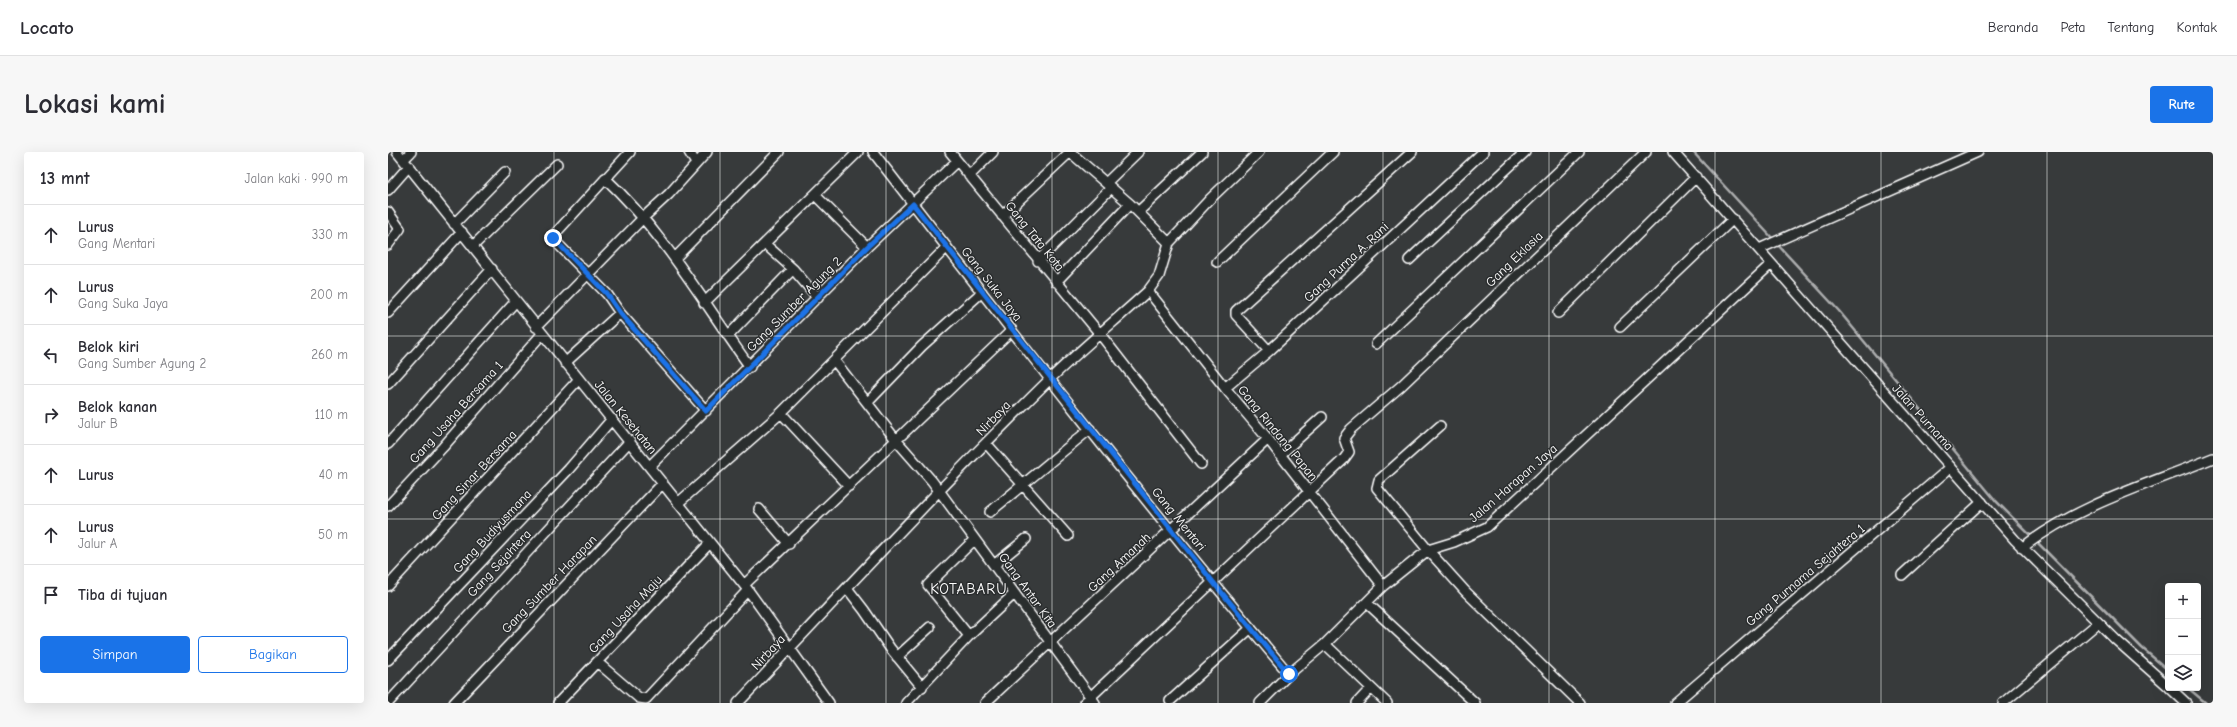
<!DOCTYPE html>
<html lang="id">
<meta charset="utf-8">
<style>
body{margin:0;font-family:"Comic Neue",sans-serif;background:#f7f7f7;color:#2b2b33}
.controls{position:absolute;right:12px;bottom:12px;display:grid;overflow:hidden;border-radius:4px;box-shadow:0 4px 16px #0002}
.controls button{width:36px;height:36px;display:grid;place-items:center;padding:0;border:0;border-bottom:1px solid #e1e1e2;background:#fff;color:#2b2b33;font:20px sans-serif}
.stop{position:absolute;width:12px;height:12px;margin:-9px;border:3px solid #1a73e8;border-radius:50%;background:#fff}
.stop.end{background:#1a73e8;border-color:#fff;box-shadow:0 1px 4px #0008}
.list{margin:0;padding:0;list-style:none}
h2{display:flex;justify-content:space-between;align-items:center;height:52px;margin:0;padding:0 16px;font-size:17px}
h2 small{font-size:13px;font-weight:400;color:#7c7c81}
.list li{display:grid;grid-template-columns:26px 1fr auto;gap:12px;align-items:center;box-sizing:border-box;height:60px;padding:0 16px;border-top:1px solid #e1e1e2}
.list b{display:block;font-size:15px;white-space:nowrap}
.list p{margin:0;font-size:13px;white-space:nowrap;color:#7c7c81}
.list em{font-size:13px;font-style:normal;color:#7c7c81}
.actions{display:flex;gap:8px;padding:12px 16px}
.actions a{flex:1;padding:9px 0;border:1px solid #1a73e8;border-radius:4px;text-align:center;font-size:14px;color:#1a73e8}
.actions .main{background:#1a73e8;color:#fff}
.icon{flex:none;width:22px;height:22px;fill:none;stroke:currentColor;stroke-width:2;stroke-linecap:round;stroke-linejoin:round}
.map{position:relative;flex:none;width:1825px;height:551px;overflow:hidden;border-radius:4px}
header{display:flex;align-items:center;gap:24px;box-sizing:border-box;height:56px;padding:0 20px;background:#fff;border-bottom:1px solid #e1e1e2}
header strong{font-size:19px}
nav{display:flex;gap:22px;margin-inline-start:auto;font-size:14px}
.intro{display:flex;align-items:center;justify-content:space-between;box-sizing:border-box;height:96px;padding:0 24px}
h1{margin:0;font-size:28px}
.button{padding:10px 18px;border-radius:4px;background:#1a73e8;color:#fff;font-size:14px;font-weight:700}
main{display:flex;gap:24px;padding:0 24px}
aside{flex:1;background:#fff;border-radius:4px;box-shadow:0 4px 16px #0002}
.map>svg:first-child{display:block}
</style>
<header>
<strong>Locato</strong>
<nav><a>Beranda</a><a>Peta</a><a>Tentang</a><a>Kontak</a></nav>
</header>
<div class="intro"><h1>Lokasi kami</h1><a class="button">Rute</a></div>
<main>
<aside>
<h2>13 mnt<small>Jalan kaki · 990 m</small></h2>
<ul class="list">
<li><svg class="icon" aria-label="ahead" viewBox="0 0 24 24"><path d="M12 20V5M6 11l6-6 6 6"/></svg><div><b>Lurus</b><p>Gang Mentari</p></div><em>330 m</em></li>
<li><svg class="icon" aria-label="ahead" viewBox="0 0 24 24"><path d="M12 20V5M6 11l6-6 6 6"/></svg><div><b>Lurus</b><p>Gang Suka Jaya</p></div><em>200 m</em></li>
<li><svg class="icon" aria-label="left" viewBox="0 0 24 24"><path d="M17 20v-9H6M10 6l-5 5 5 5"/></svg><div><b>Belok kiri</b><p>Gang Sumber Agung 2</p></div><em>260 m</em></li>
<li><svg class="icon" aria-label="right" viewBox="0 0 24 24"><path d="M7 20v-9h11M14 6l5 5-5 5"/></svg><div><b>Belok kanan</b><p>Jalur B</p></div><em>110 m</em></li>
<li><svg class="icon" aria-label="ahead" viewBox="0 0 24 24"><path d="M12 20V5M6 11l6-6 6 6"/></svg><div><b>Lurus</b></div><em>40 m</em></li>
<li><svg class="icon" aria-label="ahead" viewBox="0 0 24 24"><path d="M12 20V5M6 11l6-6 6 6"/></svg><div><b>Lurus</b><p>Jalur A</p></div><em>50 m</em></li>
<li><svg class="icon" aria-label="arrive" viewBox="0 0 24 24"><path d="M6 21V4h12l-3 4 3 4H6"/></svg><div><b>Tiba di tujuan</b></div></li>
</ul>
<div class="actions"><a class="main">Simpan</a><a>Bagikan</a></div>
</aside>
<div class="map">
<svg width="1825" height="551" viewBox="0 0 1825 551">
<rect width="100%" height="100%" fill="#373a3b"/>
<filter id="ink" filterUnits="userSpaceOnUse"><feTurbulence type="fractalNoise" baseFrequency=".025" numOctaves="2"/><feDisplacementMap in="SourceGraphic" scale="8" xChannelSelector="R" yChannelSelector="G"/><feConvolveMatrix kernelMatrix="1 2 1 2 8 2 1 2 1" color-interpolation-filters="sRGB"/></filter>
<g filter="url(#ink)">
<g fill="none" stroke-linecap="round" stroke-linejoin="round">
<path stroke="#adaeaf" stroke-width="2.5" d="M1305,0L1386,88
M1389,92L1451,159L1608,349L1644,385
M1648,389L1754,496L1780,518
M1800,536L1818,551"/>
<g stroke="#fff" stroke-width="12">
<path id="minor" d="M9,0L360,438L441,551
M301,0L308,11
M485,0C621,176 758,352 901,522
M562,0L712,182L813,312
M1285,0L1627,388L1728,488L1780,534
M16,7L23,0
M581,24L605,0
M217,26C276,81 315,150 362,215
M718,31L750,0
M0,38L21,14
M427,43L479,95
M0,60L12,77L0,93
M750,60L814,0
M614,64L682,0L742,52
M66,72L117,20
M377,92L405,117L430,146
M86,93L169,12
M1371,97L1590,0
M287,106L391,0
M1021,108L1137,0
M650,109L723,36
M829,110L945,0
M668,130L742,52L781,91
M765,145L837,236L880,287L995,434
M316,151L470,0
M0,161L74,80
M232,161L219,142L166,88L165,84L242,0
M1170,161L1308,25
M148,175L255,66L281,42L319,0
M1232,175L1345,67
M340,184L405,117
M988,192L1191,0
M881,199L848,163V159L1024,0
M446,208L508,288L544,329L707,551
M177,211L232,161L318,259
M0,232L104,117
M837,236L881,199L1095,0
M480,250L534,194L594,140
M1052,274L991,328L989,336L1040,398L1077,439L1192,551
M598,291L680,384
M0,292L128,149
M892,303L934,265
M262,314L479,95L569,9
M461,334L393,261L559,95
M290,351L393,261
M0,354L55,295L154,182
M371,357L401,392
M602,360L702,277
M1634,396C1689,353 1761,332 1825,306
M606,413L638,387
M1514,423L1594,350
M356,433L624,178
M0,434L191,227
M459,436L476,458L502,496L534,535
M979,451L1087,551
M581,484L540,433L586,388
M937,492L999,551
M509,505L542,475
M0,508L181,317L224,267
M209,510L251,546L258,547L360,438
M1782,536L1798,551
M782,549L863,476
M0,551L242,289
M66,551L275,331
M170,551L322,391
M350,551C453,442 554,333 661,228C693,197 727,169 760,139L771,124L781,91L822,47L871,0
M518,551L581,484L626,442
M597,551L880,287
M696,551L956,307L961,300L956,286L963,277L1013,234L1258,0
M872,551L901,522L937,492L995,434L1040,398L1066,390L1099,375L1383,112
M969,551L983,536
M1287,551L1563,315
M1615,551L1710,471"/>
</g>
<use href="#minor" stroke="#2a2d2e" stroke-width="9"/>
</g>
</g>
<g fill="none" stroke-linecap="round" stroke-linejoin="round" filter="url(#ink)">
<path stroke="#1a73e8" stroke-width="5" d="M165,86L219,142L232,161L318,259L479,95L525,52L825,430L901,522"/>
</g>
<path fill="none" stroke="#fff" stroke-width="1" stroke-opacity="0.55" d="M166,0V551M332,0V551M498,0V551M664,0V551M830,0V551M995,0V551M1161,0V551M1327,0V551M1493,0V551M1659,0V551M0,184H1825M0,367H1825"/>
<g text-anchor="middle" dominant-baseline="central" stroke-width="3" stroke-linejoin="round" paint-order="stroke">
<g font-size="13" fill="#fff" stroke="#2a2d2e">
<text transform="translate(647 84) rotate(51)">Gang Tata Kota</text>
<text transform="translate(1126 107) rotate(-44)">Gang Eklasia</text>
<text transform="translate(958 110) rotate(-43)">Gang Purna A. Rani</text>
<text transform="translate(604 132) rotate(52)">Gang Suka Jaya</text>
<text transform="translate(406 152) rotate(-45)">Gang Sumber Agung 2</text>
<text transform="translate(68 260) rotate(-48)">Gang Usaha Bersama 1</text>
<text transform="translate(238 265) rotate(51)">Jalan Kesehatan</text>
<text transform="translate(1535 265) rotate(48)">Jalan Purnama</text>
<text transform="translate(605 266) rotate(-46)">Nirbaya</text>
<text transform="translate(890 281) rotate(51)">Gang Rindang Papan</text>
<text transform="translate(86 323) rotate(-47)">Gang Sinar Bersama</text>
<text transform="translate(1125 331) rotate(-41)">Jalan Harapan Jaya</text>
<text transform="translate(791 367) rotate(51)">Gang Mentari</text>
<text transform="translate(104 379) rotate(-47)">Gang Budiyusmana</text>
<text transform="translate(731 410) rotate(-43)">Gang Amanah</text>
<text transform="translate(111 411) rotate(-47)">Gang Sejahtera</text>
<text transform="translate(1417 423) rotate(-40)">Gang Purnama Sejahtera 1</text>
<text transform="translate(161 432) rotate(-46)">Gang Sumber Harapan</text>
<text transform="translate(640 438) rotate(54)">Gang Antar Kita</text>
<text transform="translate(237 462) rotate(-47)">Gang Usaha Maju</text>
<text transform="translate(380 500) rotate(-47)">Nirbaya</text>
</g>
<g font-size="15" letter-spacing="1" fill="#fff" stroke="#2a2d2e">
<text x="581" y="437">KOTABARU</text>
</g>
</g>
</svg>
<div class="controls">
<button>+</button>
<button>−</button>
<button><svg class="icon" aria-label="layers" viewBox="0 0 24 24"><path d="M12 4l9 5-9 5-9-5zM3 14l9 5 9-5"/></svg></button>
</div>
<div class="stop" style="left:901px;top:522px"></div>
<div class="stop end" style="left:165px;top:86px"></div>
</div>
</main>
